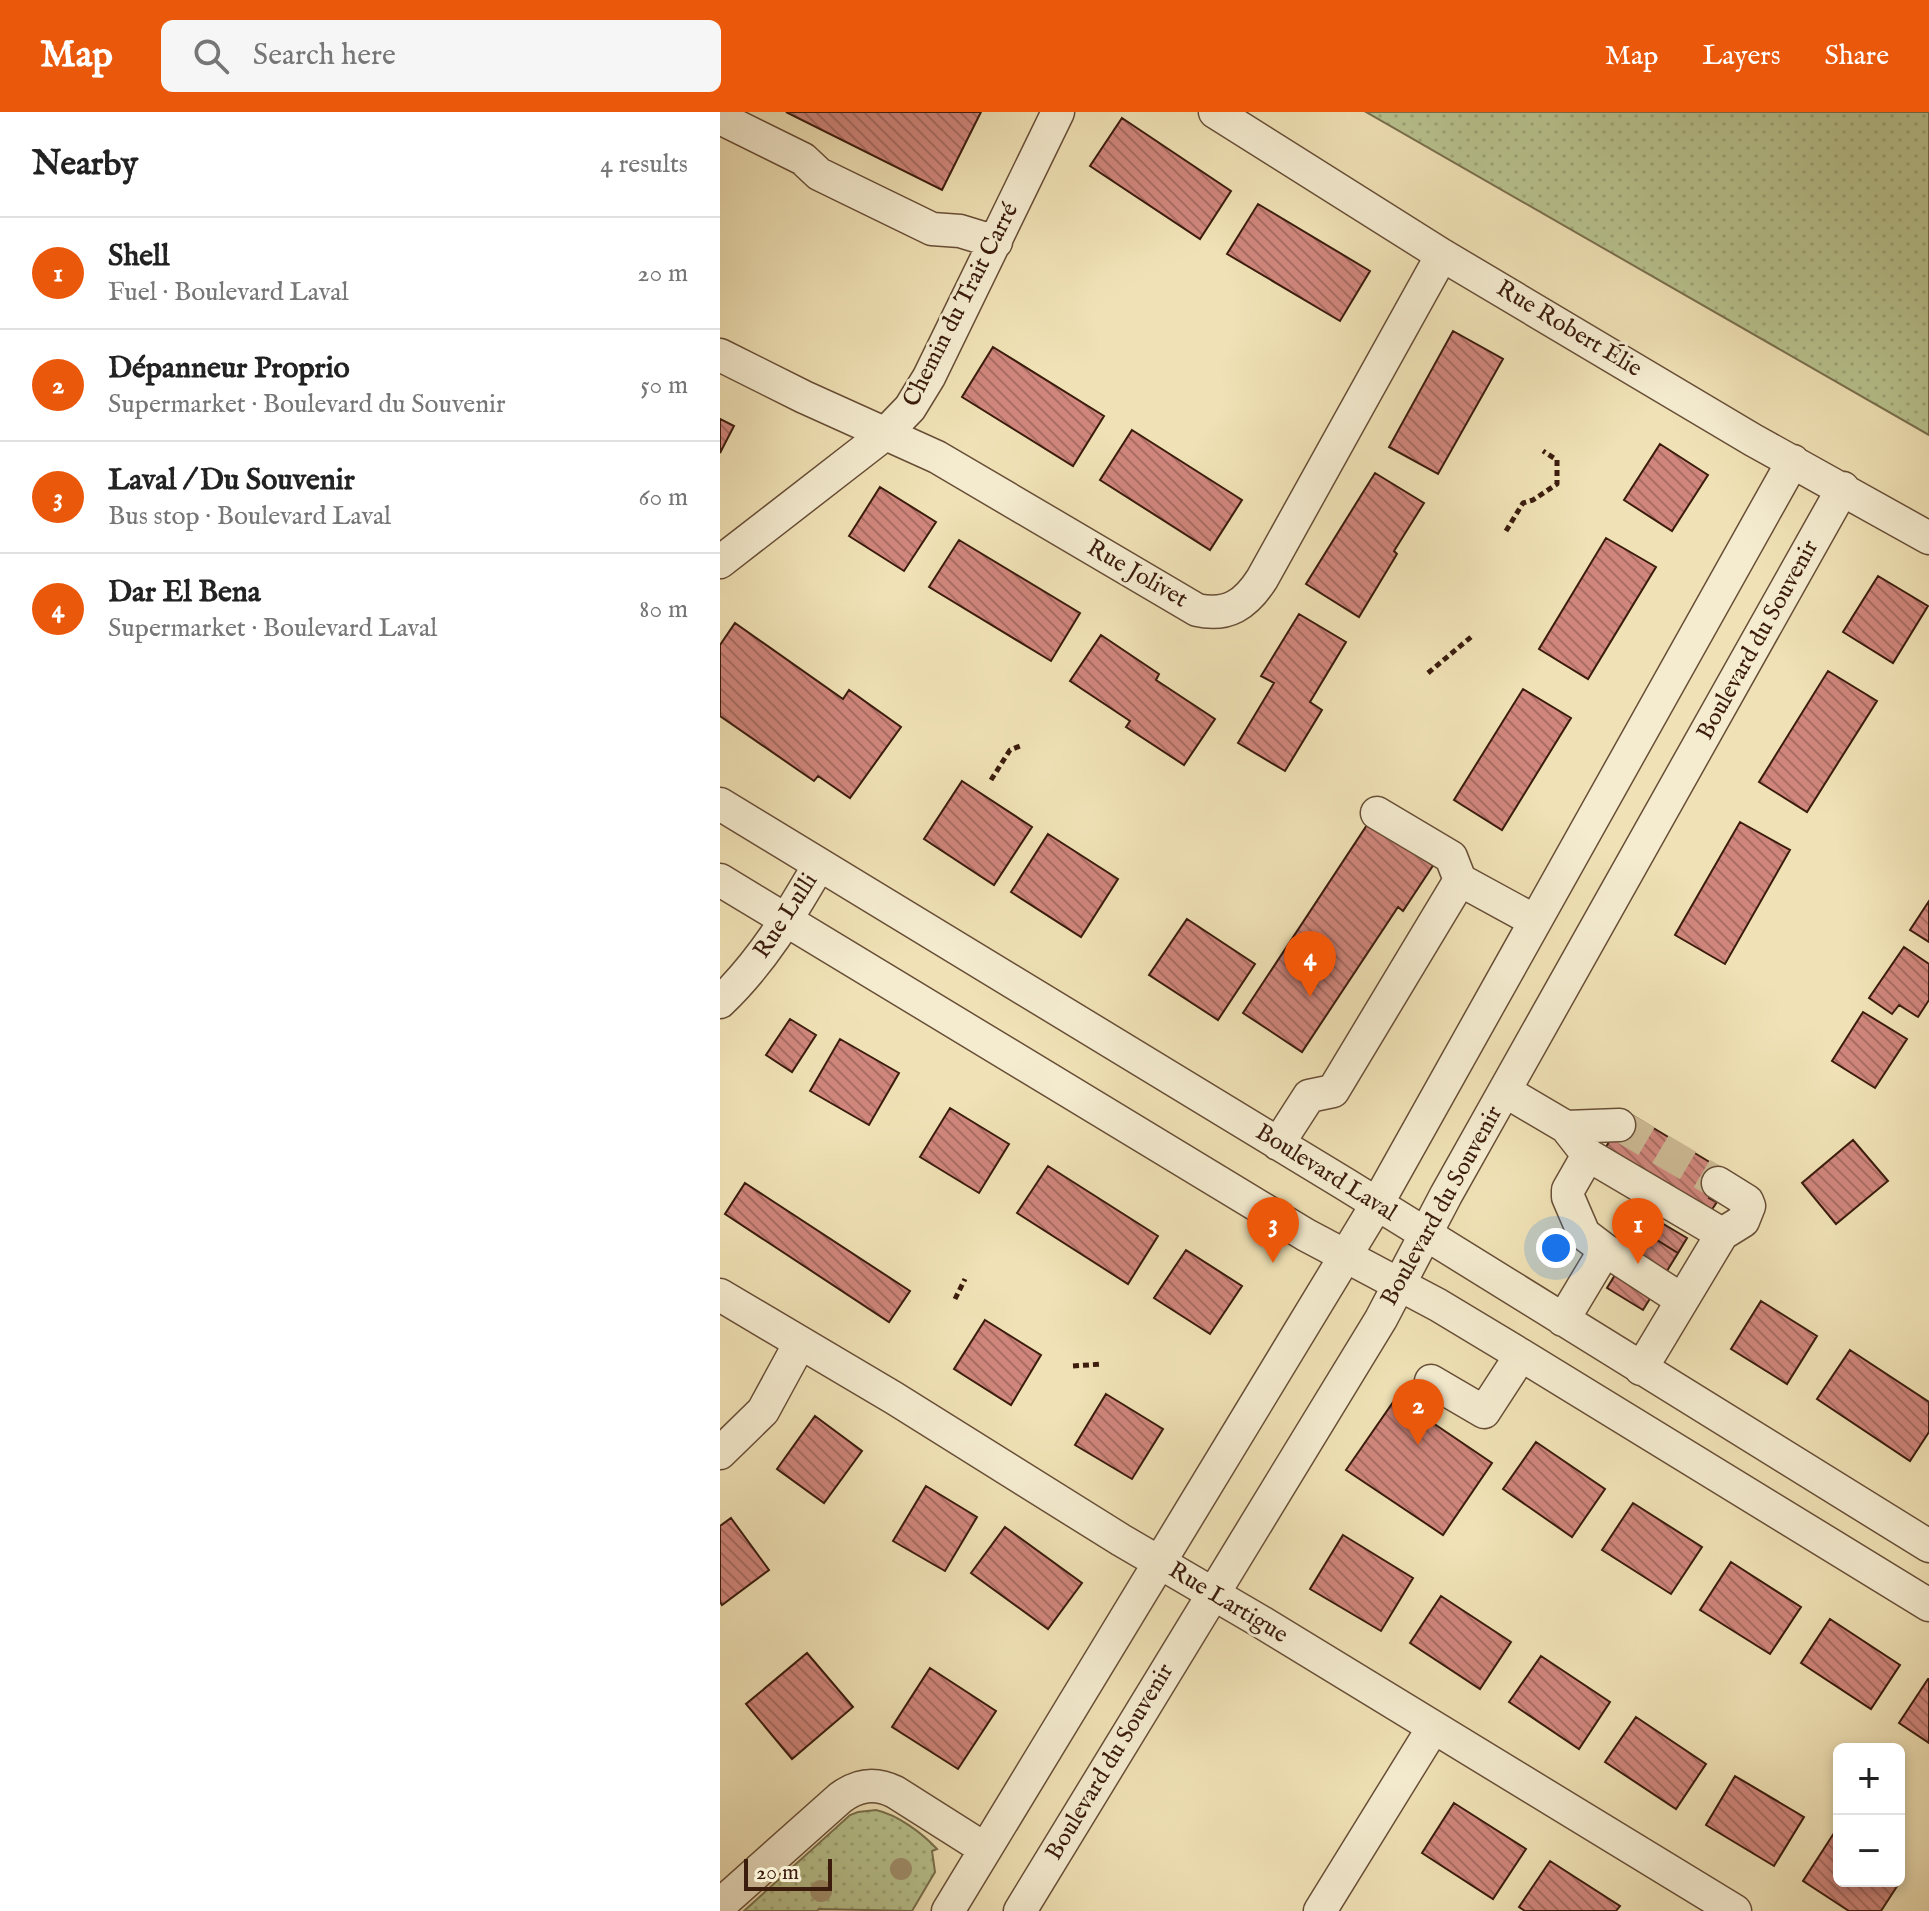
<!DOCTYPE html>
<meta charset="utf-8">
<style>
body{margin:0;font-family:"IM FELL English",serif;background:#f6f6f6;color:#222}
.controls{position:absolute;right:24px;bottom:24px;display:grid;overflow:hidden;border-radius:12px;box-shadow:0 4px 12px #0003}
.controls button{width:72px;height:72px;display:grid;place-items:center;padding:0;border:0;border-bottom:2px solid #e0e0e0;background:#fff;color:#222;font:40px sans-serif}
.scale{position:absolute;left:24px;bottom:20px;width:88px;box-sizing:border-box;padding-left:8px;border:4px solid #3b1c0d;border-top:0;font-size:22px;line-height:28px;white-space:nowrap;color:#3b1c0d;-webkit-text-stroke:6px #f5ecd0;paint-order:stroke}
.you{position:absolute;left:836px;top:1136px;width:28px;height:28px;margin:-20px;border:6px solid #fff;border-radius:50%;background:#1a73e8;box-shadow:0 0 0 12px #1a73e833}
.badge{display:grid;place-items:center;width:52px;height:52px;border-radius:50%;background:#ea580c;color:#fff;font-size:26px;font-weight:700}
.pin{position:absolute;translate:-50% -66px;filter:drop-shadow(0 2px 4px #0008)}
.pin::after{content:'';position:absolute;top:42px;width:28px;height:24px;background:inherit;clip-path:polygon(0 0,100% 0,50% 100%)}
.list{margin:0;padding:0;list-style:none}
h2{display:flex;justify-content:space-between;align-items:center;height:104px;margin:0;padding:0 32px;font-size:34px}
h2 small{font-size:26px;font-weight:400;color:#767676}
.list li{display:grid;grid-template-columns:52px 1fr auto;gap:24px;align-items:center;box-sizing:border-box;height:112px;padding:0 32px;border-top:2px solid #e0e0e0}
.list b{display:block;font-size:30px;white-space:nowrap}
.list p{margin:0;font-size:26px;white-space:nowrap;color:#767676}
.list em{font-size:26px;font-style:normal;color:#767676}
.icon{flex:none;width:44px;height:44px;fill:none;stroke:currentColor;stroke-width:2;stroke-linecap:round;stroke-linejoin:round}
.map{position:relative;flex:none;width:1209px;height:1799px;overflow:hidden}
header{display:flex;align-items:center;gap:48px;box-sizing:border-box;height:112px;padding:0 40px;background:#ea580c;color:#fff}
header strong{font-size:38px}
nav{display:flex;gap:44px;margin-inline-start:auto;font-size:28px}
.search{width:560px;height:72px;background:#f6f6f6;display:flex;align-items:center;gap:20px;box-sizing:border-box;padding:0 28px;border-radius:12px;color:#767676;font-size:30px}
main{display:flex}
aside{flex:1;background:#fff}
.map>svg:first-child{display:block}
</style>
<header>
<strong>Map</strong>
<div class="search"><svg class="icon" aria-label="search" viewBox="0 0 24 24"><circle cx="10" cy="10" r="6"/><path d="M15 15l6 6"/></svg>Search here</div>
<nav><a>Map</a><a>Layers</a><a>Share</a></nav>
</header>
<main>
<aside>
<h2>Nearby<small>4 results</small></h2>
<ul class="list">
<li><span class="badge">1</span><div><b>Shell</b><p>Fuel · Boulevard Laval</p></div><em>20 m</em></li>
<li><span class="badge">2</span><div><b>Dépanneur Proprio</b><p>Supermarket · Boulevard du Souvenir</p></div><em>50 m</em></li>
<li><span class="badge">3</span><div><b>Laval / Du Souvenir</b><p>Bus stop · Boulevard Laval</p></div><em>60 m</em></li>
<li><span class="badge">4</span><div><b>Dar El Bena</b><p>Supermarket · Boulevard Laval</p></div><em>80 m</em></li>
</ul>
</aside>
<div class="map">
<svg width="1209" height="1799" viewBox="0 0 1209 1799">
<defs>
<pattern id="grass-dots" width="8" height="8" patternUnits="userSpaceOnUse" patternTransform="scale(2)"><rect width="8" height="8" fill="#b8c38f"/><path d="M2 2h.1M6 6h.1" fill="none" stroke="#9fa77a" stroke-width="1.8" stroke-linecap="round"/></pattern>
<pattern id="building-back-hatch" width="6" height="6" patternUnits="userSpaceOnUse" patternTransform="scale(2)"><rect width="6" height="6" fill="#d0867c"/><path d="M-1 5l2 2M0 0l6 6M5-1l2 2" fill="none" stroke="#aa6d64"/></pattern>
</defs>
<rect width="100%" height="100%" fill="#f0e2b6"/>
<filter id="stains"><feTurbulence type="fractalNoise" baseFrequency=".0025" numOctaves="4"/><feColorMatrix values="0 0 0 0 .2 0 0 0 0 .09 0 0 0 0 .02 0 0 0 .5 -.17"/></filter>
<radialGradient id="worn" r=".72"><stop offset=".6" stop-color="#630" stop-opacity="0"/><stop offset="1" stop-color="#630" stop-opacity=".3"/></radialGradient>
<path fill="url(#grass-dots)" stroke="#7a704e" stroke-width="2" d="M646,0H1209V323Z
M156,1698C178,1703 202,1721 217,1737L212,1739L215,1760L192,1799L99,1797L97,1799H24L130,1703L138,1700Z"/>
<path fill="url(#building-back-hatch)" stroke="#3b1c0d" stroke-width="2" d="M66,0H261L222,78Z
M402,6L511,79L480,127L370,54Z
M538,92L650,159L620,209L507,142Z
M733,219L783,247L718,362L669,335Z
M273,235L384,304L353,354L242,285Z
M0,307L14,314L0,341Z
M412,318L522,388L490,438L380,368Z
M940,332L988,363L952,419L904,388Z
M655,361L704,391L674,439L677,442L639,505L586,472Z
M160,375L216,410L184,459L129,424Z
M886,426L936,455L868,567L819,537Z
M239,428L360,501L331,549L209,475Z
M1158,464L1208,494L1173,551L1123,520Z
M579,502L626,530L590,590L602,598L565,659L518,631L554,571L541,564Z
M15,511L123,587L129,578L181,615L130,686L98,664L94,669L0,604V533Z
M381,523L439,562L436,568L495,607L464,653L406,615L410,609L350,569Z
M1108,559L1157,589L1087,700L1039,670Z
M803,577L851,606L782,718L734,688Z
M242,669L312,715L274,773L204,727Z
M649,710L714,752L683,799L678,795L582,940L523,901Z
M1020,710L1070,738L1005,852L955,823Z
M328,722L398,767L361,825L291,780Z
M1209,789V830L1190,818Z
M467,807L535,852L498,908L429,863Z
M1184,835L1209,852V888L1198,905L1179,893L1172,902L1149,886Z
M1143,900L1187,927L1155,976L1112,949Z
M70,907L96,923L72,960L46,943Z
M120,927L179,961L149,1013L90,979Z
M230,996L289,1032L259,1081L200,1045Z
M907,1000L1006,1060L989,1086L997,1090L991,1099L886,1035Z
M1133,1028L1168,1069L1116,1112L1082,1071Z
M328,1054L438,1124L408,1172L297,1101Z
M25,1071L190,1179L169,1210L5,1102Z
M930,1104L967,1126L958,1141L921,1118Z
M922,1119L958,1141L923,1198L887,1176Z
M466,1138L522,1174L490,1222L434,1186Z
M1041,1189L1097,1224L1067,1272L1011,1237Z
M265,1208L321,1243L291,1293L234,1257Z
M1130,1238L1209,1290V1320L1190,1349L1097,1287Z
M386,1282L443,1317L412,1367L355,1333Z
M676,1286L772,1351L723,1423L626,1358Z
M95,1304L142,1339L104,1391L57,1357Z
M816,1330L885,1377L852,1425L783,1377Z
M206,1374L257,1405L225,1459L173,1429Z
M913,1391L982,1435L951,1482L882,1438Z
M11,1406L49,1458L2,1493L0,1490V1414Z
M285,1415L362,1471L328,1517L251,1461Z
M623,1423L693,1466L661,1519L590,1477Z
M1011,1450L1081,1495L1050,1542L980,1498Z
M721,1484L791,1530L760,1577L690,1531Z
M1110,1507L1180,1553L1151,1597L1081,1551Z
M87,1541L133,1595L72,1647L26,1592Z
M821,1544L890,1590L859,1637L789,1590Z
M210,1556L276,1599L238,1657L172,1615Z
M1208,1567H1209V1631L1179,1611Z
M916,1605L986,1652L956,1697L885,1650Z
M1015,1664L1084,1705L1054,1754L986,1713Z
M734,1691L806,1737L773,1787L702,1741Z
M1114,1721L1119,1724V1769H1179V1762L1183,1765L1161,1799H1129L1083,1769Z
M830,1749L900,1794L896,1799H805L799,1795Z"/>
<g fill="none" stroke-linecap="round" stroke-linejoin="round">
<path stroke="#ccba94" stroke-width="32" stroke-dasharray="32 16" stroke-linecap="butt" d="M899,1013L998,1071"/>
<g stroke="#684e37" stroke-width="35">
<path id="minor" d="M495,0L722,143L1033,328L1209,426
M0,6L83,47L99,62L212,117L240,119L276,130
M0,243L84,285L217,345L477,498C508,505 526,492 542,467L722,143
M0,450L165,322L190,296L209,265L338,0
M0,692L625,1072L1209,1434
M657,701L731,745L740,768
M0,768L586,1123L718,1193L801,1243L1209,1493
M0,890C42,850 70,803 99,753
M785,979L846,1015L868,1043L1002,1122L921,1257
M846,1015L899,1013
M558,1032L589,984L613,979L740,768L815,809
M998,1071L1027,1089L1029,1094L1023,1109L1002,1122
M885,1138L962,1188
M0,1183L174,1286L401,1428L538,1508L1015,1799
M843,1208L885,1138L864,1122L848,1085V1078L868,1043
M711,1269L764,1300L801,1243
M0,1341L43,1299L80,1231
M0,1793L120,1686C137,1673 155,1670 175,1680L265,1737
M228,1799L657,1092L1073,349
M300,1799L661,1207L726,1083L1123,376
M600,1799L713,1616"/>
</g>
<path stroke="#3b1c0d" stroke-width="5" stroke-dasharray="6 4" stroke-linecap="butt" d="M786,419L803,391L813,388L837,372V348L823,339
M708,561L751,525
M271,668L290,638L300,634
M235,1187L245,1167
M353,1254L382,1252"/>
<use href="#minor" stroke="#f5ecd0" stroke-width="32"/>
</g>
<g fill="#a1916e">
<circle cx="181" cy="1757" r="11"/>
<circle cx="101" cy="1779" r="11"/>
</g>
<g text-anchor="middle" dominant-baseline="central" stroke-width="6" stroke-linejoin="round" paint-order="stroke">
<g font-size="24" fill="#3b1c0d" stroke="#f5ecd0">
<text transform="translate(241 193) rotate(-63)">Chemin du Trait Carré</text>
<text transform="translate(849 217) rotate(31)">Rue Robert Élie</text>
<text transform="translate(417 462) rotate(30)">Rue Jolivet</text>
<text transform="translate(1038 528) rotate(-61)">Boulevard du Souvenir</text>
<text transform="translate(66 804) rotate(-57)">Rue Lulli</text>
<text transform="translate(606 1061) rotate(32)">Boulevard Laval</text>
<text transform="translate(722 1094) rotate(-61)">Boulevard du Souvenir</text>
<text transform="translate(508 1491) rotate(31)">Rue Lartigue</text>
<text transform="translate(390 1650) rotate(-59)">Boulevard du Souvenir</text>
</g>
</g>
<rect width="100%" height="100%" filter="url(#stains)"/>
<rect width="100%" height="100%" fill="url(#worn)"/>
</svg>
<div class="controls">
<button>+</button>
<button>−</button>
</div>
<div class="scale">20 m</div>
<div class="you"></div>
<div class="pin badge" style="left:918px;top:1152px">1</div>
<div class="pin badge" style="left:698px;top:1333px">2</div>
<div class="pin badge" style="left:553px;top:1151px">3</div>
<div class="pin badge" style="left:590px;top:885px">4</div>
</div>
</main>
